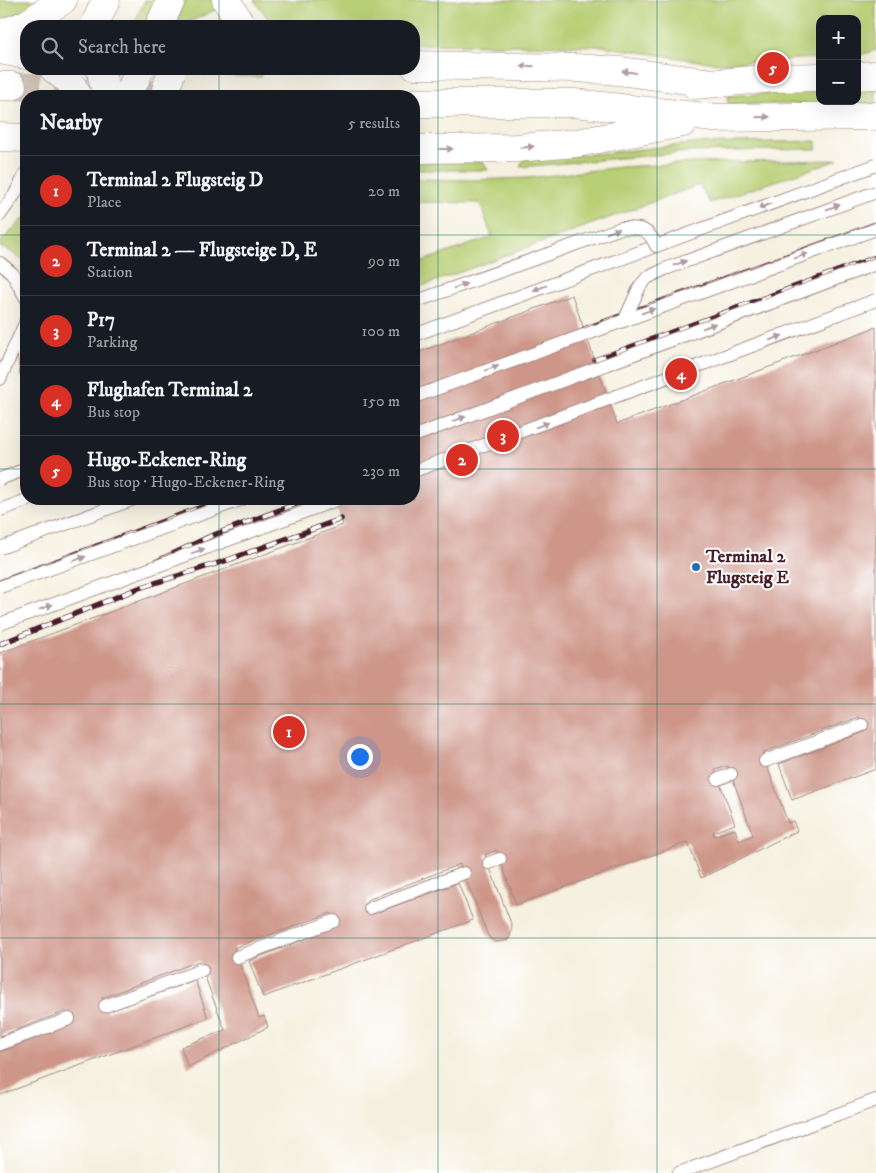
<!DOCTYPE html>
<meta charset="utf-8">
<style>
body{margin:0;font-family:"IM FELL DW Pica",serif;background:#242831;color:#f1f3f6}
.controls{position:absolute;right:15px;top:15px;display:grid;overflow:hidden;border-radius:10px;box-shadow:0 5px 20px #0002}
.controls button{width:45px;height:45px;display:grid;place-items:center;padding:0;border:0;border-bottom:1px solid #363941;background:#171b24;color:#f1f3f6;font:25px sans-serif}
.you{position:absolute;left:359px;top:756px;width:18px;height:18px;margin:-12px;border:4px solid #fff;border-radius:50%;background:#1a73e8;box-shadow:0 0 0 8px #1a73e833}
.badge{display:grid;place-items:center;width:32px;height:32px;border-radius:50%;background:#d93025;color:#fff;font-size:16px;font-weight:700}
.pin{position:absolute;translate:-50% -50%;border:2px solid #fff;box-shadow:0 1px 5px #0006}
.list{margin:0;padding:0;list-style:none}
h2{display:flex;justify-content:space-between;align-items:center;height:65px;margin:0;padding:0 20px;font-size:21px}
h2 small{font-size:16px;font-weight:400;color:#9ea1a6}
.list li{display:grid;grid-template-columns:32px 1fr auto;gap:15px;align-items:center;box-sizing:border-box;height:70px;padding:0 20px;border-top:1px solid #363941}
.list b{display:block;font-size:19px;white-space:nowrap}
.list p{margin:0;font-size:16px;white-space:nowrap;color:#9ea1a6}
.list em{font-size:16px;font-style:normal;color:#9ea1a6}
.icon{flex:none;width:28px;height:28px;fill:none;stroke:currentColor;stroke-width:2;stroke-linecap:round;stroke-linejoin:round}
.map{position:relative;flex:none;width:876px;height:1173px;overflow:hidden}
.search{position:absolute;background:#171b24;box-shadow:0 5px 20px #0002;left:20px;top:20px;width:400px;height:55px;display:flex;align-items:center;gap:12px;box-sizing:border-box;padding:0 18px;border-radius:20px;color:#9ea1a6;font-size:19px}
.panel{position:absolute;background:#171b24;box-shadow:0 5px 20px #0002;left:20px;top:90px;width:400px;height:415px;border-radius:20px}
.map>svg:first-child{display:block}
</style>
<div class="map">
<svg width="876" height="1173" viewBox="0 0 876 1173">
<rect width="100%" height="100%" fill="#fff"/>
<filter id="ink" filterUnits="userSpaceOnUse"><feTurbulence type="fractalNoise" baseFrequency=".02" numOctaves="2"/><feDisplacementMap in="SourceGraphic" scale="10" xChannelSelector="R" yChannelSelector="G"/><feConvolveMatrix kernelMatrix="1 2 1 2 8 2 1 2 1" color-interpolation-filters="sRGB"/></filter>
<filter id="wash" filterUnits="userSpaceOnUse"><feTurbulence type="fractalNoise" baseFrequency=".0096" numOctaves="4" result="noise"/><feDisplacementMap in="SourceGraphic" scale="20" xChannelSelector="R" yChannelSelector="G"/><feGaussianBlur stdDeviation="1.12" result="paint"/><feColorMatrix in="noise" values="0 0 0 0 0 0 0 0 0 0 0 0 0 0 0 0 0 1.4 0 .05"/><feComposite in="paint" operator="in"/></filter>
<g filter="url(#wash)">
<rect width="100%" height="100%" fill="#f5f0df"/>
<path fill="#b7cf74" stroke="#807750" d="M0,0H46L0,22Z
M145,0H159L147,26H133Z
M185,0H215L219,8L181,26H173Z
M254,0H876V50L857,56V19H820V58L721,63L698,61L602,46L414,44V26H279L268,18Z
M205,69H262V77L205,75Z
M857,89H876V104H728V96L820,90V101H857Z
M817,141V149L688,152L520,167L524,159L605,153L689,144Z
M838,160L710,203L699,185L414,289V264L492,237L480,203L414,202V179L472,180L528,178L621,167L691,163Z
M483,162L488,170H414V163Z
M26,216V247L23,261L10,251L0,247V242Z"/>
<g id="blocks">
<path fill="#ce9689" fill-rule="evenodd" d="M572,295L617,424L876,327V769L792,800L779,764L865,732L859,717L762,753L788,823L793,821L797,831L701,878L688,842L516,905L497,850L485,855L512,926L510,936L508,940L504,941L495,942L488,936L460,864L367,900L372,914L458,883L473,920L263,997L249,961L336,927L331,913L234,948L259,1018L264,1016L268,1027L188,1067L181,1047L225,1030L199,961L102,998L107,1012L195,980L208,1018L0,1095V1052L71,1025L66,1011L0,1036V653L343,525L334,499H414V354ZM728,766L753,835L739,841L735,829L714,836L713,832L735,824L715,770Z"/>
</g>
</g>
<g filter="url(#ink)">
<use href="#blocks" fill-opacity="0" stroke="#a08885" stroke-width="1"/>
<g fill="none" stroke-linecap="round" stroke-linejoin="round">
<path stroke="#d3c6bb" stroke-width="28" stroke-dasharray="28 14" stroke-linecap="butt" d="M12,86L169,96"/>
<g stroke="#a08885" stroke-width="14">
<path id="lane" d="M0,215L15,194L26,173
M0,263L12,273L26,298
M21,332L26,372
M414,335L656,246
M0,379L26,321
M765,761L862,725
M718,779L731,774
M489,863L500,859
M370,908L464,873
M237,957L334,921
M105,1006L202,970
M0,1044L69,1019
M679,1173L876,1100"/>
</g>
<g stroke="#a08885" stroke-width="29">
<path id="secondary" d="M226,0L242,26
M94,26L106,0
M159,26L171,0
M0,34L25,25L63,0
M0,50L26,55
M414,65L576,68L619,71L712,83
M54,69L70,82L76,69
M857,76L876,75
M695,85L775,78L820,77
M0,86H12
M414,103H574L714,118L876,116
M0,137L26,138
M414,149L516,148L577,143L683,123"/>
</g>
<use href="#lane" stroke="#fff" stroke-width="12"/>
<use href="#secondary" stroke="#fff" stroke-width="28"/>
<g stroke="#4a1f2b" stroke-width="5.5">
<path id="rail" d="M584,329L876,224
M595,360L876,257
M0,547L128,499
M0,582L223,499
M0,627L98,589L211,536L309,499
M0,644L139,588L228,560L341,519"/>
</g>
<use href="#rail" stroke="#fff" stroke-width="4" stroke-dasharray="11" stroke-linecap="butt"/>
<g stroke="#a08885" stroke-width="14" stroke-linecap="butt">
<path id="lane-bridge" d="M414,302L621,228C640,228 648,227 656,246L876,165
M625,319L640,286L647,278L665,269L876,192
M414,397L876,229
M414,436L876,264
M414,471L876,300
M0,479L26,469
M0,510L30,499
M0,548L134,499
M0,587L243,499
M0,624L339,499"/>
</g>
<g stroke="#a08885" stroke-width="29" stroke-linecap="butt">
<path id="secondary-bridge" d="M100,69L107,96
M70,82L78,96
M128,96L139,71
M164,96L171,73"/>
</g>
<use href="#lane-bridge" stroke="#fff" stroke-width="12"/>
<use href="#secondary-bridge" stroke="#fff" stroke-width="28"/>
</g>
<defs><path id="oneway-solid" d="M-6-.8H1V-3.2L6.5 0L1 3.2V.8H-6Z" transform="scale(1.25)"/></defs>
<g fill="#ae9aa0">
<use href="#oneway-solid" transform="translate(527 66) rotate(-179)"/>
<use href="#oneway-solid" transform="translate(629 72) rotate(-173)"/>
<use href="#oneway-solid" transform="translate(763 117) rotate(-1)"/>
<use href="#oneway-solid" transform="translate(527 147) rotate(-5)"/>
<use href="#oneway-solid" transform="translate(446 149)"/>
<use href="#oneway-solid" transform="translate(765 206) rotate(160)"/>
<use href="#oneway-solid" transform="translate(833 207) rotate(-20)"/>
<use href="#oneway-solid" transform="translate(613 231) rotate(-19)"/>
<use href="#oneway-solid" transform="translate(801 256) rotate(-20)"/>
<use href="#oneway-solid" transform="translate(680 263) rotate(-20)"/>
<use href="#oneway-solid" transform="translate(460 286) rotate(-20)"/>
<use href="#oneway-solid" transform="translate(540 288) rotate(160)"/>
<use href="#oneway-solid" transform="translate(648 311) rotate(-20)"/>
<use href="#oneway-solid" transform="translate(709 326) rotate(-21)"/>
<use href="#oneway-solid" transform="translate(776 338) rotate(-21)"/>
<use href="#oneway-solid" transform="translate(492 368) rotate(-20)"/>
<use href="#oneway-solid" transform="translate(459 419) rotate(-20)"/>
<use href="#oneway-solid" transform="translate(542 425) rotate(-20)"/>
<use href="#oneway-solid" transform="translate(198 551) rotate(-20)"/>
<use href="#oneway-solid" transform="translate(79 559) rotate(-20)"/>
<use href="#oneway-solid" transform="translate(46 607) rotate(-20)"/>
</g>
</g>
<path fill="none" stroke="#0f766e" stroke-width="1" stroke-opacity="0.55" d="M219,0V26M438,0V1173M657,0V1173M219,69V96M0,235H26M414,235H876M0,469H26M414,469H876M219,499V1173M0,704H876M0,938H876"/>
<circle fill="#1f6fb2" stroke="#fff" stroke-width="2" cx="696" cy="567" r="5"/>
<g text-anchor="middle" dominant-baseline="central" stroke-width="4" stroke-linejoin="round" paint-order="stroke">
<g font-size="18" font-weight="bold" fill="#4a1f2b" stroke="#fff" text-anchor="start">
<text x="706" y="557">Terminal 2<tspan x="706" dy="21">Flugsteig E</tspan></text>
</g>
</g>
</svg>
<div class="controls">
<button>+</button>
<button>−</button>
</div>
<div class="you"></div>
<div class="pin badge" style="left:289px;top:732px">1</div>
<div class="pin badge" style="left:462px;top:460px">2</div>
<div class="pin badge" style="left:503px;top:436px">3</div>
<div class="pin badge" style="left:681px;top:374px">4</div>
<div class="pin badge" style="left:773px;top:68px">5</div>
<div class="search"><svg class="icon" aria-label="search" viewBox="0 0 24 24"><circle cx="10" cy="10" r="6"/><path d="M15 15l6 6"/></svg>Search here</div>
<section class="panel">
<h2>Nearby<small>5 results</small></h2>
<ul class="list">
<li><span class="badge">1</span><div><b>Terminal 2 Flugsteig D</b><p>Place</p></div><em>20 m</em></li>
<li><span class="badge">2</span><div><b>Terminal 2 — Flugsteige D, E</b><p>Station</p></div><em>90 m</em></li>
<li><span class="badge">3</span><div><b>P17</b><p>Parking</p></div><em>100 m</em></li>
<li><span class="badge">4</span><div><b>Flughafen Terminal 2</b><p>Bus stop</p></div><em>150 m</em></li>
<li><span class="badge">5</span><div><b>Hugo-Eckener-Ring</b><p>Bus stop · Hugo-Eckener-Ring</p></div><em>230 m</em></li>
</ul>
</section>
</div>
